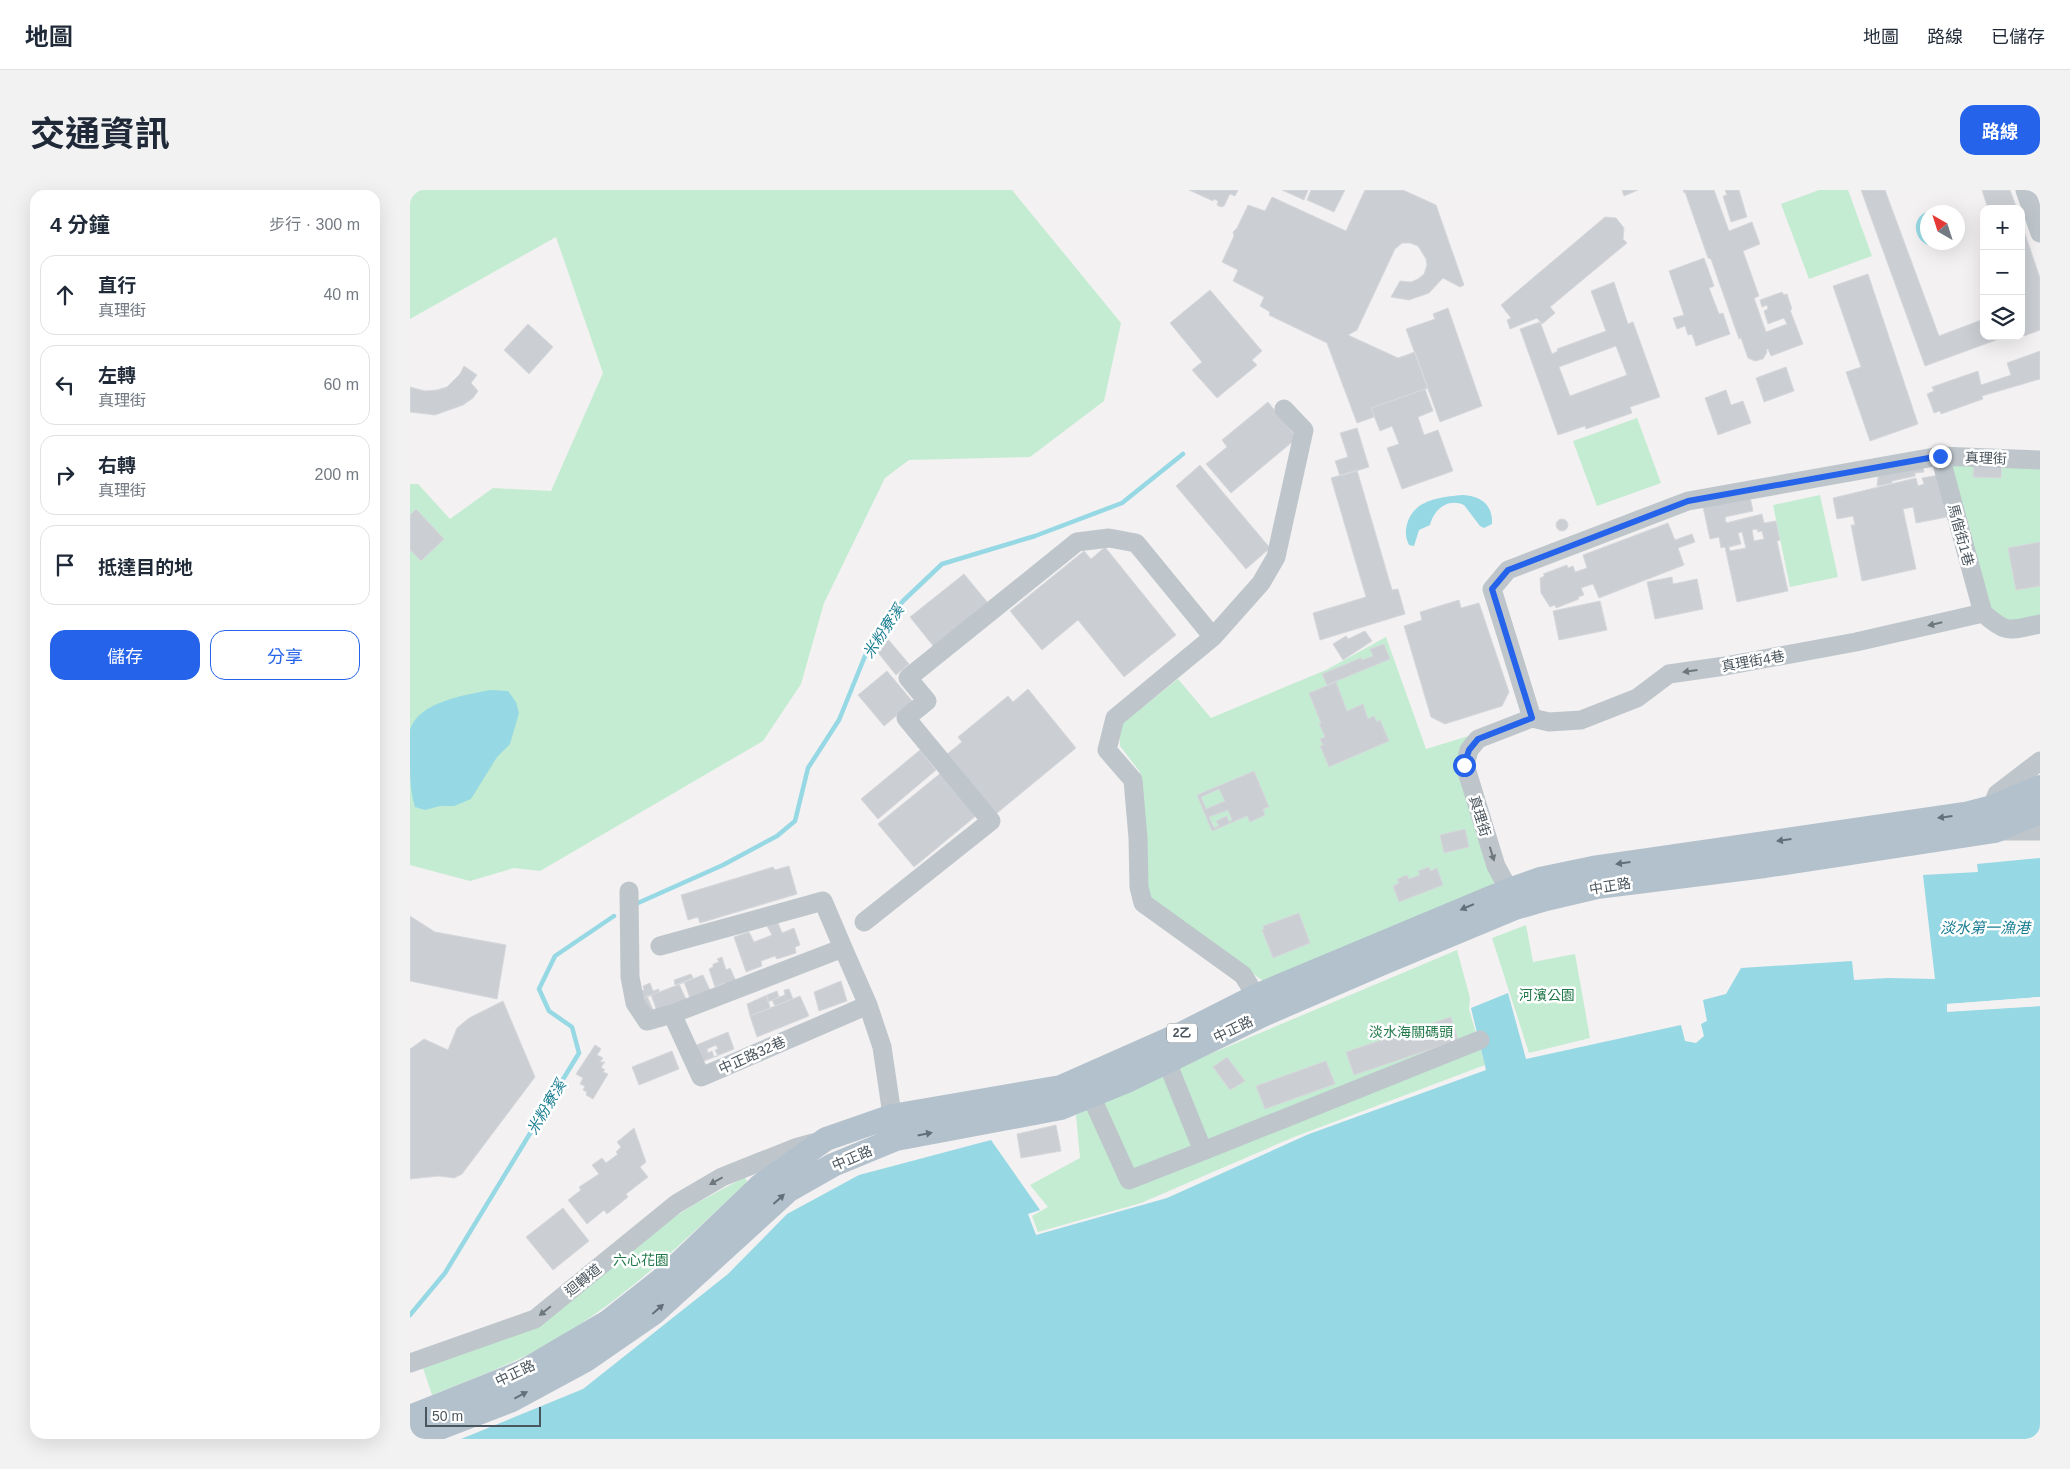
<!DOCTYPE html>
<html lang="zh-TW">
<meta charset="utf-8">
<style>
body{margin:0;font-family:Helvetica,"Noto Sans TC",sans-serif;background:#f2f2f3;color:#1f2937}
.controls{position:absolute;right:15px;top:15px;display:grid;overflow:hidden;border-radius:10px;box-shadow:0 5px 20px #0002}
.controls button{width:45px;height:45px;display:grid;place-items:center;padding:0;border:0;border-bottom:1px solid #e0e1e3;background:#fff;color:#1f2937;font:25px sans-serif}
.compass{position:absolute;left:1510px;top:15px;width:45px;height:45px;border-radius:50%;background:#fff;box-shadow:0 5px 20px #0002;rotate:321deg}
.scale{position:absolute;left:15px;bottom:12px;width:116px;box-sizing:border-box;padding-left:5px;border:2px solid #4a555d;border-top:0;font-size:14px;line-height:18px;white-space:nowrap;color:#4a555d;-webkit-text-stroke:4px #fff;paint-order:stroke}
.stop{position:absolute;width:15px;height:15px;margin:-11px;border:4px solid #2563eb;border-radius:50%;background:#fff}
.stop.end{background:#2563eb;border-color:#fff;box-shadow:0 1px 5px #0008}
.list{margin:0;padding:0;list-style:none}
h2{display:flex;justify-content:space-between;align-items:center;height:65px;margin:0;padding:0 20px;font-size:21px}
h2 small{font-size:16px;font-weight:400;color:#747a83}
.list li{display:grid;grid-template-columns:32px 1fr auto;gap:15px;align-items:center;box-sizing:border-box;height:80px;margin:0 10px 10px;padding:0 10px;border:1px solid #e0e1e3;border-radius:15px}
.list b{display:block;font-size:19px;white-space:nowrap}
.list p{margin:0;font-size:16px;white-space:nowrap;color:#747a83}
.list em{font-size:16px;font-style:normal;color:#747a83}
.actions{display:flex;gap:10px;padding:15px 20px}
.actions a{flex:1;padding:11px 0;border:1px solid #2563eb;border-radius:15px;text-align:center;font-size:18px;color:#2563eb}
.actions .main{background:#2563eb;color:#fff}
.icon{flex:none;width:28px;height:28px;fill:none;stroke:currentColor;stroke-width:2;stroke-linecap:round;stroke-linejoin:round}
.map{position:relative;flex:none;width:1630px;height:1249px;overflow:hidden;border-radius:15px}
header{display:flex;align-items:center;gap:30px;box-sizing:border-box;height:70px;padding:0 25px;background:#fff;border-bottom:1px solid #e0e1e3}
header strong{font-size:24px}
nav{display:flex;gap:28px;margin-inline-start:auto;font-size:18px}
.intro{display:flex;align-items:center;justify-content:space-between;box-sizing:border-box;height:120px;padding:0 30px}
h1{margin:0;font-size:35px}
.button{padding:12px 22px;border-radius:15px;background:#2563eb;color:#fff;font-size:18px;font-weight:700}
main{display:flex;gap:30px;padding:0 30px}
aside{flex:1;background:#fff;border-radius:15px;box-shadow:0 5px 20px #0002}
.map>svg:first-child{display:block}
</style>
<header>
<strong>地圖</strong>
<nav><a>地圖</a><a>路線</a><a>已儲存</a></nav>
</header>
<div class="intro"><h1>交通資訊</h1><a class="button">路線</a></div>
<main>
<aside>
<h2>4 分鐘<small>步行 · 300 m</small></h2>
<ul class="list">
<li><svg class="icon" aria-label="ahead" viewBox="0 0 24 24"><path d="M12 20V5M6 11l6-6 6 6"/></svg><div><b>直行</b><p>真理街</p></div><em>40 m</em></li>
<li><svg class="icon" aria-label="left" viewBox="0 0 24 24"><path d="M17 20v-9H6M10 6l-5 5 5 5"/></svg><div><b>左轉</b><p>真理街</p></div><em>60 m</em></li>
<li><svg class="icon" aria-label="right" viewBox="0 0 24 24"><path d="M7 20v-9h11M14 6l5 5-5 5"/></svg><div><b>右轉</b><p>真理街</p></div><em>200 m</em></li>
<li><svg class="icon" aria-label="arrive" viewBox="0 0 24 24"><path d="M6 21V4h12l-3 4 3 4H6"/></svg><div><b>抵達目的地</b></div></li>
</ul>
<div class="actions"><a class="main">儲存</a><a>分享</a></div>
</aside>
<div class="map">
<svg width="1630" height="1249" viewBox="0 0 1630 1249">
<rect width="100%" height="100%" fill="#f3f1f1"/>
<path fill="#c4ecd2" d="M0,0H602L711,133L694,211L620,267L499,270L475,288L414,413L391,494L353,551L130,681L104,678L60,691L0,675V294H8L40,329L83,298L141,301L193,183L146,47L0,129Z
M1409,0H1438L1462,66L1399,89L1371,14Z
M1227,228L1251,293L1187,316L1163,251Z
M1539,269L1630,272V429L1595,437L1575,412L1560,339Z
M1410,305L1428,387L1380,397L1363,315Z
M976,447L1016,559L1062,545L1051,570L1084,692L1082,695L853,791L738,707L730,582L710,556L709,536L768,489L801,528L916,480Z
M1116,735L1123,772L1165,764L1180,848L1119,863L1082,748Z
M1047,760L1060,808L1059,819L1075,875L884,947L731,1013L628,1042L622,1026L638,1017L620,995L670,968L666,925L760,881Z
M335,987L337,992C276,1049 216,1109 143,1151C105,1173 63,1189 22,1205L13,1178L131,1133L245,1039L285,1014Z"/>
<path fill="#96d8e4" d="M1523,20L1532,22H1518V52L1533,53C1508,67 1492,25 1523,20Z
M1053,305C1070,306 1083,314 1082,334L1074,338L1070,336L1054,315C1038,308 1024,319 1020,335L1009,340L1004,356L999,355C995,347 995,340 998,331C1006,309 1032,307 1053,305Z
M80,500L98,501L106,512L109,523L100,554L87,567L61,609L44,616H30L15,620L5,617C0,600 0,585 0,567C0,560 0,548 0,540C8,512 55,505 80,500Z
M1630,668V807L1538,814L1537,821L1630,816V1249H51L173,1199L318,1084L377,1024L449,985L581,950L630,1020L618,1024L626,1045L757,1008L899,944L1076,880L1061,818L1098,803L1116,869L1271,835L1275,851L1286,853L1294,846L1291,834L1297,831L1293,810L1316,804L1331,778L1442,771L1444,790L1478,788L1525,789L1513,685L1568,682L1567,674Z"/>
<path fill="#f3f1f1" d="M1630,807V809L1540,816V819L1630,813V816L1537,822V814Z"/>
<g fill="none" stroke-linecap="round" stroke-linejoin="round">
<path stroke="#96d8e4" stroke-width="4.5" d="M228,713L313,675L367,646L385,631L398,578L429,530L455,466L468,443L493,411L532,374L625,346L712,313L773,264
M0,1125L35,1083L169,863L162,837L139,821L129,799L145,766L204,726"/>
</g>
<path fill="#cbced3" stroke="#d6d8dc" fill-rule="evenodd" d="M779,0H828L825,6L820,4L814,16L811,17L807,15L808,11L804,9L803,11Z
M872,0H898L894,10Z
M901,0H935L924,22L897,10Z
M955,0H993L1026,15L1054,95L1050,97L1033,88L1019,103L999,110L981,107L990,91L1001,92L1008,89L1014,84L1017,75L1016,69L1008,56L1000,53H992L985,59L947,140L938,145L988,168L1005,162L1018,198L961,218L964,227L947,233L917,153L859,125L860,122L850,116L854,107L823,91L828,80L812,72L824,46L823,42L827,38L838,15L855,21L862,7L936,41Z
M1212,0H1228L1214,6Z
M1273,0H1304L1319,41L1342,32L1350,54L1333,61L1349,106L1344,108L1356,142L1377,134L1374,128L1358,134L1354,121L1358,119L1357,115L1352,117L1350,110L1372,102L1374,105L1377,104L1382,119L1380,120L1393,154L1361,166L1358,159L1356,160L1357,162L1353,169L1345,171L1338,168L1331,148L1329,149L1301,69L1298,68L1275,2L1274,3Z
M1315,0H1329L1337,27L1321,32L1313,6L1317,5Z
M1451,0H1475L1529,146L1574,129V146H1597L1515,176Z
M1572,0H1600L1607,19H1578Z
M1195,27L1206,28L1214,38L1213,49L1217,53L1140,117L1145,123L1132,134L1127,128L1100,139L1097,130L1101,128L1091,115Z
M1611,32L1630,88V140L1614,146L1611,141Z
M1294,68L1304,96L1299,98L1309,124L1313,123L1320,144L1286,156L1282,144L1278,145L1275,136L1267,139L1263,128L1274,125L1259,81Z
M1458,84L1508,234L1460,251L1436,182L1451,177L1423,96Z
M1204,92L1218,134L1223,132L1250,207L1220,217L1222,223L1176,239L1175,236L1148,245L1110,139L1130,132L1142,164L1148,161L1147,159L1196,141L1181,101ZM1206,156L1217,185L1160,206L1149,177Z
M800,100L852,161L842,170L847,175L807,208L782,180L792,172L760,133Z
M1038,118L1072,216L1030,232L996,139L1025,129L1023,124Z
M118,134L143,157L119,184L94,160Z
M1630,161V189L1572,206L1573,209L1531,224L1530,221L1524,223L1517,204L1524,201L1522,197L1568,181L1571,195L1601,185L1597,173Z
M54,176L67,185L61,193L68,201L63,208L53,215L25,225L0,222V197L15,201L27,200L37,197L50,184Z
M1376,177L1384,201L1354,212L1346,188Z
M1015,199L1023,221L1008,227L1014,245L1028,240L1043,281L992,299L977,258L989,254L982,236L970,241L961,218Z
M1316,200L1321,215L1333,211L1341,233L1308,245L1295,208Z
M858,212L887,248L821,303L796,274L817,257L812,250Z
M947,238L959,277L930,286L925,271L938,267L930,243Z
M1564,272L1592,274L1591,288L1563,287Z
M790,275L860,358L836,379L766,296Z
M1513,278L1514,282L1505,283V286L1482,291V293L1467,296L1469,280Z
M947,280L982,400L988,399L995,424L910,450L903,423L956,407L921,288Z
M1529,285L1537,327L1506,333L1503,317L1493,319L1506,379L1452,391L1441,335H1445L1443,326L1427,329L1423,308L1506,288L1508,296L1514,294L1512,288Z
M1340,307L1343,321L1315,327L1316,333L1352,324L1354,333L1366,331L1370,350L1367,351L1378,401L1327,412L1315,357L1311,358L1309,347L1300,349L1293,317ZM1347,339L1348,342L1352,341L1354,349L1344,351L1342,340ZM1332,342L1336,358L1320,361L1319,357L1331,354L1328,343Z
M6,319L34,349L11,371L0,360V325Z
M1146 335a6 6 0 1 1 12 0a6 6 0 1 1-12 0Z
M1258,333L1265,350L1282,344L1285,352L1268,358L1274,375L1189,408L1183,394L1171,398L1174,405L1168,407L1169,409L1146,418L1145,415L1140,417L1131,403L1130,388L1135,386L1133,384L1157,375L1158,378L1163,376L1165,382L1177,378L1173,365Z
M1630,352V396L1606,400L1598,358Z
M695,357L766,445L714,487L668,430L632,460L600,421L674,361L681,369Z
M554,384L578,413L524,457L500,427Z
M1262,387L1263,394L1287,389L1293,419L1245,429L1237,392Z
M1049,410L1051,418L1069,413L1099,502L1092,516L1035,534L1021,527L994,436L1012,430L1010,422Z
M1190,411L1197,440L1149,450L1143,421Z
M955,441L962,451L933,470L923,454L936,446L938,449Z
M477,448L499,474L486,485L465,459Z
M974,454L980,469L917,495L912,484L951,468L952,470L963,466L960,459Z
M477,481L503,512L474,536L448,505Z
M926,492L937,521L953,514L958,529L964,526L967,532L970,530L979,551L919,577L910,556L913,555L910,549L915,547L909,533H911L899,503Z
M618,499L666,558L586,624L537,564L552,552L548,547L598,506L603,512Z
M510,560L526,580L468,629L451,609Z
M844,581L859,617L853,619L855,625L840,632L837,626L802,641L787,605ZM809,599L815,611L796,619L791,607ZM818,620L822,630L819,632L817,626L806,631L809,636L804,638L799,627Z
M532,582L567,625L504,677L468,634Z
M1055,639L1059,657L1034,663L1030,645Z
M379,676L387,704L290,733L288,727L278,730L271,705L363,677L365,680Z
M1019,677L1020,681L1027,678L1033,695L989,712L983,696L989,693L987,689L997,685L999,689L1010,685L1008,681Z
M889,723L900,753L863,768L852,740L854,739L853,736Z
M0,726L25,742L96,755L87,809L0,791Z
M368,733L372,743L384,738L390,755L385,757L386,763L367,769L365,766L351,771L352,776L336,782L324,747L339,742L344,752L362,745L357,736Z
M312,767L316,780L320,778L326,791L316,795L314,793L305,797L299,779L303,777V774L309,772L307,769Z
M281,784L283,788L265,795L264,790Z
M293,785L300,800L235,825L229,810Z
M431,791L437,811L409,821L404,802Z
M274,792L280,808L276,809L269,794Z
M240,793L243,801L249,799V802L229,810L226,803L234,800L233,796Z
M379,799L383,809L365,816L362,810L375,805L374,800Z
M367,801L369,807L358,812L357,805Z
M241,805L247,821L244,822L237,806Z
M357,805L360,818L340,826L337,814Z
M390,806L399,826L347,847L340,826Z
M93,811L125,887L52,984L44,988L29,986L0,989V859L14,849L38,860L47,838L59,828Z
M1041,827L1048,850L944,885L936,862Z
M318,842L324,859L289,873L284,856Z
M185,855L191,859L187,865L193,868L190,872H195L191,877L195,880L193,882L198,884L183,909L176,905L177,902L173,900L175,896L170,894L173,888L166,884Z
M306,855L308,859L305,860L308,866L304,867L302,861L298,863L297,859Z
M262,861L269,879L229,895L222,877Z
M817,867L835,891L820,900L803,877Z
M916,871L925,894L855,919L846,896Z
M646,935L651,961L611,968L607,944Z
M224,938L236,972L230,977L238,987L216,1004L218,1007L197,1024L194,1020L177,1034L158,1010L171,1000L169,997L189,984L182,975L192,968L196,973L208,964L206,962L211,957L207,952Z
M153,1018L179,1051L143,1080L116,1047Z"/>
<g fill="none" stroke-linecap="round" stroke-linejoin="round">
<path stroke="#bec6cc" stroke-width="19" d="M1615,0L1630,43
M1530,266L1573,423
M1573,423C1598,445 1599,440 1630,434
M803,447L851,393L866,367L894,240L874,219
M1122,528L1139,532L1171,530L1227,508L1259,484L1315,476L1446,452L1573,423
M1630,571L1587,604L1582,617L1585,641H1630
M219,701L220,787L225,813L237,831L262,824L433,758L458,815L472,857L484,938
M1103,712L1099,700L1086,676L1055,575L1059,560L1068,549L1122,528L1082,399L1098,380L1278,311L1530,266L1630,270
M454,732L581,631L496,528L517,511L498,488L667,352L699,348L726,353L803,447L705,528L697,560L723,590L728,648L729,697L733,713L833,785L846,806
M250,756L413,711L433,758
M262,824L291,887L458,815
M757,872L793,961L1070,850
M685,915L719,990L793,961
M0,1173L125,1129L266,1014L312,987L385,958L403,953"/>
<path stroke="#b3c1cd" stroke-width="24" d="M0,1227L112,1182L199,1131L256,1086L351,995L416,949L482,926L651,897L773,843L846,806L1099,700L1130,689L1183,678L1555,624L1582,617L1630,597
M1,1249L102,1210L176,1170L244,1123L379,1000L423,975L486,949L651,918L717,891L855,824L973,773L1105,718L1136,709L1187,697L1355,676L1585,641L1630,622"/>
</g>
<defs><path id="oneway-solid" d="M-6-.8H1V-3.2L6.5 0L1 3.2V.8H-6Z" transform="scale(1.25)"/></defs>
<g fill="#6d777e">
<use href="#oneway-solid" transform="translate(1525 434) rotate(167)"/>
<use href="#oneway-solid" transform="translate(1280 481) rotate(172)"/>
<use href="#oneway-solid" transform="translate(1082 664) rotate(73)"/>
<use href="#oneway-solid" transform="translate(306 991) rotate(151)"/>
<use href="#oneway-solid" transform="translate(135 1121) rotate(141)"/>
</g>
<g fill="#647079">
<use href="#oneway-solid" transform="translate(1535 627) rotate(173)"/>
<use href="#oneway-solid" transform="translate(1374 650) rotate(172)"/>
<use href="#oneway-solid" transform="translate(1213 673) rotate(172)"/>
<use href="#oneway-solid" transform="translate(1057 717) rotate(157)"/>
<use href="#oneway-solid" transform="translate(515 944) rotate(-11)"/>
<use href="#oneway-solid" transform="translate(369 1009) rotate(-42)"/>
<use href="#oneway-solid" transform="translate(248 1119) rotate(-41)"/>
<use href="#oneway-solid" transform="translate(111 1205) rotate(-28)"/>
</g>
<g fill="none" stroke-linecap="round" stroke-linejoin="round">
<path stroke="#2563eb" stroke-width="6" d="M1054,575L1059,560L1068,549L1122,528L1082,399L1098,380L1278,311L1530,266"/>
</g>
<g text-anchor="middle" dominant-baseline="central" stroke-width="5" stroke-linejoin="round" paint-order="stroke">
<rect fill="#fff" stroke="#80888e" stroke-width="1" x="757" y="833.5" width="30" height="19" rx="4"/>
<g font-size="12" font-weight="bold" fill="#4a555d">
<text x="772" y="843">2乙</text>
</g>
<g font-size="14" fill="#4a555d" stroke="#fff">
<text transform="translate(1576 268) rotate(2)">真理街</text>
<text transform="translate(1551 345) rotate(75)">馬偕街1巷</text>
<text transform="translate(1343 471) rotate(-10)">真理街4巷</text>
<text transform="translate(1070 626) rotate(73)">真理街</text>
<text transform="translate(1200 696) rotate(-9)">中正路</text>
<text transform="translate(823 839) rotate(-26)">中正路</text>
<text transform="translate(342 865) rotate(-24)">中正路32巷</text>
<text transform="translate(442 968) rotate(-23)">中正路</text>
<text transform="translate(173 1090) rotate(-39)">迴轉道</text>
<text transform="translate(105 1183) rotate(-25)">中正路</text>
</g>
<g font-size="14" fill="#217849" stroke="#fff">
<text x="1137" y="805">河濱公園</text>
<text x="1001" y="842">淡水海關碼頭</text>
<text x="231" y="1070">六心花園</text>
</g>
<g font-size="15" font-style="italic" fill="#197e92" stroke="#fff">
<text transform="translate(473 441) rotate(-56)">米粉寮溪</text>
<text x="1575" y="737">淡水第一漁港</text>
<text transform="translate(136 917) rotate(-59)">米粉寮溪</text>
</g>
</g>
</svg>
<div class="controls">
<button>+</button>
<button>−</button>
<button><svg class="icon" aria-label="layers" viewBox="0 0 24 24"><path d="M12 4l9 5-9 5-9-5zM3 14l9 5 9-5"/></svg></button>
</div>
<svg class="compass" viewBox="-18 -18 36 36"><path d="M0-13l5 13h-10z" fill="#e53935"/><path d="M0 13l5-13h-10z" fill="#747a83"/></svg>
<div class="scale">50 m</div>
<div class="stop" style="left:1054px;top:575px"></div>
<div class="stop end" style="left:1530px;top:266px"></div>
</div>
</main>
